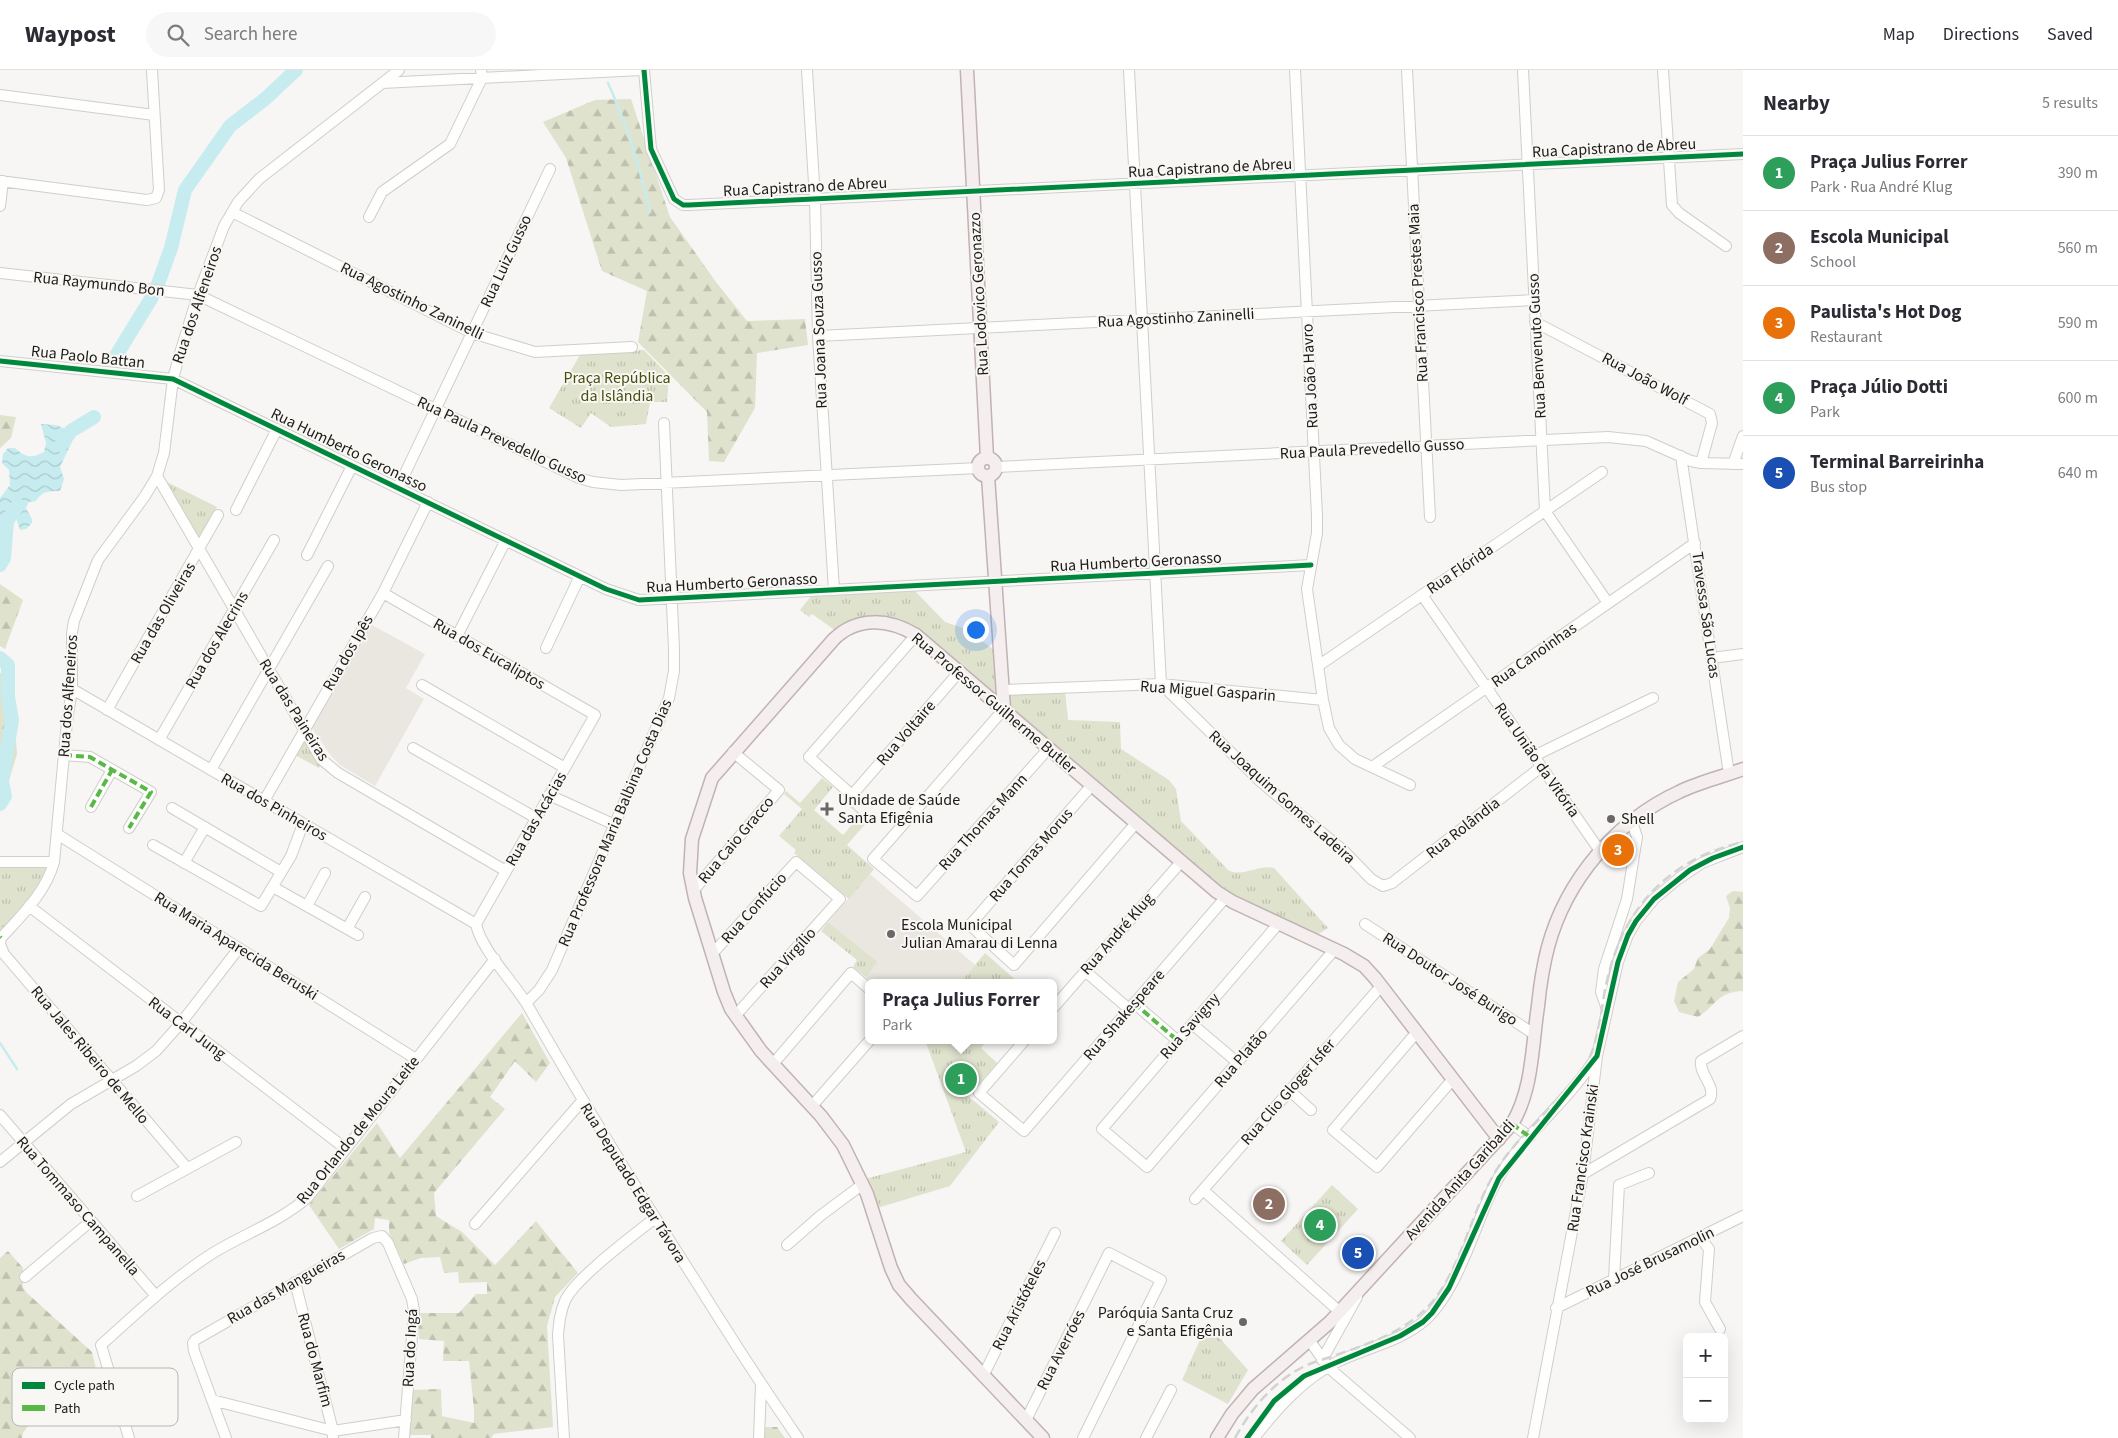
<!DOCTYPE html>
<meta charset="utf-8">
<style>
body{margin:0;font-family:"Source Sans 3",sans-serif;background:#f7f7f7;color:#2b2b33}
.controls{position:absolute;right:15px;bottom:15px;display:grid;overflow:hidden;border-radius:8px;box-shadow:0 5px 20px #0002}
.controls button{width:45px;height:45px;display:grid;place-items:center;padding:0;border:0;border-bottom:1px solid #e1e1e2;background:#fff;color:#2b2b33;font:25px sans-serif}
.you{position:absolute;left:975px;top:559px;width:18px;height:18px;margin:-12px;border:4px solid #fff;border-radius:50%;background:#1a73e8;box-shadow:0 0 0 8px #1a73e833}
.badge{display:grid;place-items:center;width:32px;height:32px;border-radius:50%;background:#696866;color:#fff;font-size:16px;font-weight:700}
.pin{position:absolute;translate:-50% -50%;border:2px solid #fff;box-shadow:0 1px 5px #0006}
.popup{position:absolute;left:865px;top:909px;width:192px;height:65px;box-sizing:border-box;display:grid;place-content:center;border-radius:8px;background:#fff;filter:drop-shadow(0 1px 4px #0005);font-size:16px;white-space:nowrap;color:#7c7c81}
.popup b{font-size:19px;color:#2b2b33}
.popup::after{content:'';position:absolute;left:50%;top:100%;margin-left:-10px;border:10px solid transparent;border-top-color:#fff}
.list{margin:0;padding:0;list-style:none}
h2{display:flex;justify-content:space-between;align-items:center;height:65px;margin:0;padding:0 20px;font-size:21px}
h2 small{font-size:16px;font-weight:400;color:#7c7c81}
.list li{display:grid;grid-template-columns:32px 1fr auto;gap:15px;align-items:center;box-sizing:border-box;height:75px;padding:0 20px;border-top:1px solid #e1e1e2}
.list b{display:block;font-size:19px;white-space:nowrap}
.list p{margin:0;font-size:16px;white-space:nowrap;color:#7c7c81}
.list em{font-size:16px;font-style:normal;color:#7c7c81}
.icon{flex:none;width:28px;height:28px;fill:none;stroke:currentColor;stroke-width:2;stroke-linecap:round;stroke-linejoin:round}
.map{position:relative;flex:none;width:1743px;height:1368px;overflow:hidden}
header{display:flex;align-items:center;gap:30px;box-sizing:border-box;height:70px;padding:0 25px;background:#fff;border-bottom:1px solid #e1e1e2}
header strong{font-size:24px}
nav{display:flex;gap:28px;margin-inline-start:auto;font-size:18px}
.search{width:350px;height:45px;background:#f7f7f7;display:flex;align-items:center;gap:12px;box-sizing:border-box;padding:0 18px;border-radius:28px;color:#7c7c81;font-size:19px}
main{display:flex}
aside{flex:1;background:#fff}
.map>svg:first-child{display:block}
</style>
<header>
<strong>Waypost</strong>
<div class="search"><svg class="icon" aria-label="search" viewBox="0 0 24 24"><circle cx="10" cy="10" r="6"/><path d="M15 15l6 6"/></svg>Search here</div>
<nav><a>Map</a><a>Directions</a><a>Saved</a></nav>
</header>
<main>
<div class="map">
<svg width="1743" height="1368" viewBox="0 0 1743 1368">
<defs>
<pattern id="forest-firs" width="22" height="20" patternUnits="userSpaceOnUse" patternTransform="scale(1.25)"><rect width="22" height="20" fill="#dfe2cd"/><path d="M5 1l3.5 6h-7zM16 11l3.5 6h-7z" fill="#bfc1af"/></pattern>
<pattern id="park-tufts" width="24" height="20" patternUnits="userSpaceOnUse" patternTransform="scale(1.25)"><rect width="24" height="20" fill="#dfe2cd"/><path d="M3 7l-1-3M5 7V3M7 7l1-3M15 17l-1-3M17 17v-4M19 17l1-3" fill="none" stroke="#bfc1af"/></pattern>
<pattern id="water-waves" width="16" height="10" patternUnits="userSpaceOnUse" patternTransform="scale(1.25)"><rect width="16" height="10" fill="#c7ecef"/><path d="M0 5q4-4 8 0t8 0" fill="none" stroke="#aacacc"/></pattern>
</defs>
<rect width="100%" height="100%" fill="#f7f6f4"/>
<path fill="#e9e7e0" d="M372,555L425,584L406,618L424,629L375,716L340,695L331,686L312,658Z
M870,804L975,895L960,913H872L866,907L878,892L828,852Z"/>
<path fill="url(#forest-firs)" d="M631,29L670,147L716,212L747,251L805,249L808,275L757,283L755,338L724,392L709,391L707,342L638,272L647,221L602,201L566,88L543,52L595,30Z
M0,345L16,347L11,368L0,378Z
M0,514L23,530L5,579L0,576Z
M0,603L6,606L13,632L17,684L3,730H0Z
M1733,821L1743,822V921C1717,922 1717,935 1698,947L1679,942L1674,931L1678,912L1694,899L1698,888L1710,879L1729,848L1730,838L1726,826Z
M522,943L550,993L536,1012L515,991L490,1027L505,1039L434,1123L436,1146L462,1162L495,1195L536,1151L578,1203L555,1227L547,1256L553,1357L494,1364L491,1368H431V1365H408L412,1320L441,1319L442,1346L474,1353V1340L469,1291H443L444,1271L419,1269V1243H459L476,1224H487V1212L459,1213L458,1202L444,1203L440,1187L421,1188L404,1194L389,1163V1150L375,1148L374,1159L339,1179L309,1135L377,1053L400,1088Z
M8,1181L23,1198V1218L28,1224L92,1282L99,1312L97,1319L87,1323L80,1330L57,1338L45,1332L36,1336L28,1348L31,1352L23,1363L22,1368H0V1188Z
M764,1357H777L785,1368H763Z"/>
<path fill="url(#park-tufts)" d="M644,280L669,306L667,332H650L646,354L611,357L591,343L581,358L549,338L580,285Z
M167,412L217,437L200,469Z
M915,521L945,552L966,559L993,579L996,627L891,549L874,547L836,561L812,544L809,547L800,540L812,525Z
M1065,621L1068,650L1120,652L1121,679L1169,710L1176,719L1181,751L1228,800C1242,808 1259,794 1274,798L1328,858L1317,865L1225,822L1008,638L1007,624Z
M304,670L320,696L319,698L295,685Z
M822,708L833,717L814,740L843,765L860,746L850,737L851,735L868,751L847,775L874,799L849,829L794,783L796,780L779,766L802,739L784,724L786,721L800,733Z
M0,797H49L43,812L0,865Z
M828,852L878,892L866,907L853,897L857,890L821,861Z
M985,883L1019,913H960Z
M925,970H987L981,978L997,993L968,1026L999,1052L950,1116L877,1138L865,1109L966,1082Z
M1332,1115L1358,1139L1307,1195L1281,1171Z
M1207,1254L1248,1300L1228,1334L1182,1310Z"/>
<path fill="url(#water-waves)" d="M41,354L56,355L71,361L72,372L60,397L64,409L60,421C49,421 42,421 36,431L29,432L26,438L32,449V453L26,459L20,460L16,448L0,452V428L10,415L9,400L2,393L3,384L8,378H15C25,387 31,389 44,382L46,373Z"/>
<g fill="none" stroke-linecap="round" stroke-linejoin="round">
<path stroke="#c7ecef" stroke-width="2.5" d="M608,13C627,55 640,97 650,142
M0,973L17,999"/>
<path stroke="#c7ecef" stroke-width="14" d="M158,214L171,178L185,120L230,56L265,29L296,0
M114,289L152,227
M61,375L71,361L94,347
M0,495L4,488L7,451L18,435
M0,588L8,595V627L12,650L2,711L5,726L0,734"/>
<g stroke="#cfcecd" stroke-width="12">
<path id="minor" d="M644,0L651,79L674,129L683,135H689L1743,84
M807,0L815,129L818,266L834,520
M1129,0L1161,614L1262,713L1343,780L1371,809L1383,816L1392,813L1541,697
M1295,0L1317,446V463L1307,519L1323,630L1329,658L1339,675L1355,689L1410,715
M1407,0L1430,447
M1523,0L1545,441L1608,533
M1663,0L1672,135L1679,143L1726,176
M382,13L641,0
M0,25L154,45
M0,111L147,130L156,128L159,120L152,0
M0,136L3,111
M232,142L472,263L535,282L632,277
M369,147L382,122L450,74L482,8L481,0
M0,203L198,225L579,408L593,412L621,415L979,398
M1535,252L1710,344L1712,353L1701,393
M818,266L1534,230
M0,291L173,309L606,519L639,530L1311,495
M1681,386L1729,704
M1733,394L1743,366
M996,397L1608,367L1646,371L1691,391L1701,393L1743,394
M157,406L321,689L338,703L506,801
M398,418L550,99
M236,440L277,359
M307,485L352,396
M383,523L595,645L476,854
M1422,525L1600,781
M916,565L809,687L852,725L960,601
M457,566L506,470
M546,578L580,506
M1712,588L1743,584
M1318,596L1602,402
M422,615L565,698
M72,619L476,854
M1002,620L1161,614L1323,630
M1004,639L873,789L917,826L1049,678
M107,640L218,445
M159,670L274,470
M413,678L536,748
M64,685L90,687L151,722L129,758
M1534,686L1653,628
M1372,697L1695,473
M211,700L328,496
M1092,715L970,855L1014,895L1136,753
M549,725L615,755
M264,731L383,523L428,432
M91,737L112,700
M172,738L281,802
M57,764L416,989
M153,775L261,836L291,786L303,754
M0,792H54
M184,793L205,757
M273,817L358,865
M693,821L779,720L733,682
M29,836L346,1079
M307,836L325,803
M1279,853L1102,1059L1147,1097L1335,879
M476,854C481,880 514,912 528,936C581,1029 637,1120 695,1210C728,1263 762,1316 798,1368
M1365,854L1534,964
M347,859L365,827
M1,868C22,845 46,822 54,792L67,652L72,619V563L74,551L98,490L145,426L157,406L164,383L173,309L180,283L198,225L224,156L238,132L259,109L399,0
M1,868L0,874L4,884L187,1098
M712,884L796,792L840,829L735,946
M1085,901L1129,939
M526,933L539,920L552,900L669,628L674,601V579L664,353
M1134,933L1178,971
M1054,937L1181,792
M1607,939L1601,922L1604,899L1627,829L1637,767L1632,752
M1192,954L1237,992
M1417,962L1333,1060L1377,1097L1453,1009
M1025,970L979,1023L1024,1061L1225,828
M773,994L851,903L868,918
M1290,1021L1311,1040
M812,1036L870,970
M0,1045L156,1226
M1512,1054L1530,1067
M0,1092L71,1034L136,996L156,981L181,953L239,878
M1583,1104L1710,1029C1716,1016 1699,1004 1701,991L1743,966
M1203,1120L1340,1242
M137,1126L236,1072
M1195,1129L1381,916
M475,1154L582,1031
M1700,1167L1709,1179L1705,1232L1720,1259
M787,1175L820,1146L863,1114
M25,1207L91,1151
M1614,1209L1619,1115L1649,1103
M295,1212L333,1361V1368
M1556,1238L1743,1146
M1310,1271L1328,1297L1410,1368
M1322,1290L1357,1227
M983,1306L1055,1163
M212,1330L333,1361L406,1350
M1026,1350L1109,1183L1161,1210L1083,1368
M129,1368L101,1275C137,1243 172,1209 213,1183C244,1164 281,1151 308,1127L495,889
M226,1368L194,1281L193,1273L195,1270L373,1168L382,1166L388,1173L412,1229L414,1241L404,1368
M564,1368L558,1265C559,1253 560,1242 565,1231C574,1209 634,1165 655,1148
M759,1368L761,1315
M1146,1368L1171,1320
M1254,1368C1277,1339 1303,1309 1337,1292C1365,1278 1399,1272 1423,1252C1457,1223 1474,1158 1493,1118C1517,1069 1568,1033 1596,987
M1533,1368L1583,1104L1597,986L1618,892L1628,865L1636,851L1654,829L1678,809L1702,793L1743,777"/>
</g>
<g stroke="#c1b2b4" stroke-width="15">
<path id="major" d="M967,0L987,388
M978 397a9 9 0 1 1 18 0a9 9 0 1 1-18 0Z
M988,406L1004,639
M1043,1368L911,1229L899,1215L891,1198L867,1124L843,1075L821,1046L761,981L731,939L724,922L695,828L690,803L692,769L712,708L834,569C858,546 889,549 916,565L1217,822L1233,832L1344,884L1364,896L1375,908L1499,1069
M1217,1368L1232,1344L1253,1319L1330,1252L1512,1054C1533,1019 1532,975 1538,936C1540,916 1543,896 1548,877C1566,810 1616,751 1679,722C1699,712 1722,707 1743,699"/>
</g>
<use href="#minor" stroke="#fefefd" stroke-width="10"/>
<use href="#major" stroke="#f5eeef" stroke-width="12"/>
<path stroke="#d2d2d2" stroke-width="2.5" stroke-dasharray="10 5" stroke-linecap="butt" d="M1235,1368C1251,1339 1273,1312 1303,1297C1315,1291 1329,1288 1342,1283C1380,1270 1419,1255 1441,1220C1466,1181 1474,1134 1499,1096C1522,1061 1561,1033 1583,999C1599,976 1600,946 1605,920C1617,859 1646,812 1704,785C1717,779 1730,776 1743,771"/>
<path stroke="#58b947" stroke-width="4" stroke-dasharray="8 4" stroke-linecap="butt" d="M64,685L90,687L151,722L129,758
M91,737L112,700
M0,867L1,868
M1134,933L1178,971
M1512,1054L1530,1067"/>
<g stroke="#f8f7f3" stroke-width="8">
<path id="cycleway" d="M644,0L651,79L674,129L683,135H689L1743,84
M0,291L173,309L606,519L639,530L1311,495
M1247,1368L1274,1331L1304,1306L1400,1266L1423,1252L1432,1243L1449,1218L1499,1108L1597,986L1618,892L1628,865L1636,851L1654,829L1690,800L1713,788L1743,777"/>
</g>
<use href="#cycleway" stroke="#00873e" stroke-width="5"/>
</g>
<g fill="#696866" stroke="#f8f7f3" stroke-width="2">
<path d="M824.5 731.5h5v5h5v5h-5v5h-5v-5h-5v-5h5z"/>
<circle cx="1611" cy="749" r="5"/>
<circle cx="891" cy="864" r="5"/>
<circle cx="1243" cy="1252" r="5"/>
</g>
<g text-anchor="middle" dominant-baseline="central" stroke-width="4" stroke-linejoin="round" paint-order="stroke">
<g font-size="16" fill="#1c1b1a" stroke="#f8f7f3">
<text transform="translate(1614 78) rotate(-3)">Rua Capistrano de Abreu</text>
<text transform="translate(1210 98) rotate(-3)">Rua Capistrano de Abreu</text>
<text transform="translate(805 117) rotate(-3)">Rua Capistrano de Abreu</text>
<text transform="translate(506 191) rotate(-65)">Rua Luiz Gusso</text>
<text transform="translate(99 214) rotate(6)">Rua Raymundo Bon</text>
<text transform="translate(1418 223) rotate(-93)">Rua Francisco Prestes Maia</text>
<text transform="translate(979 224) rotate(-93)">Rua Lodovico Geronazzo</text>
<text transform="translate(412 231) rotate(26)">Rua Agostinho Zaninelli</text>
<text transform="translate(197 235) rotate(-71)">Rua dos Alfeneiros</text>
<text transform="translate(1176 248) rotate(-3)">Rua Agostinho Zaninelli</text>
<text transform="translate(819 260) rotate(-92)">Rua Joana Souza Gusso</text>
<text transform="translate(1537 276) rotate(-93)">Rua Benvenuto Gusso</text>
<text transform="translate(88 287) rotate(6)">Rua Paolo Battan</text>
<text transform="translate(1310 306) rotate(-93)">Rua João Havro</text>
<text transform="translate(1645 309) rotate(28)">Rua João Wolf</text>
<text transform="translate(502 370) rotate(25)">Rua Paula Prevedello Gusso</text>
<text transform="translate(1372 379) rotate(-3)">Rua Paula Prevedello Gusso</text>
<text transform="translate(349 380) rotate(26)">Rua Humberto Geronasso</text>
<text transform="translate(1136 492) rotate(-3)">Rua Humberto Geronasso</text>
<text transform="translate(1460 499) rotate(-34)">Rua Flórida</text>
<text transform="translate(732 513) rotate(-3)">Rua Humberto Geronasso</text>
<text transform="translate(163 543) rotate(-60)">Rua das Oliveiras</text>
<text transform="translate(1706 545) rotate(82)">Travessa São Lucas</text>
<text transform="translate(217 570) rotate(-60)">Rua dos Alecrins</text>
<text transform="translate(348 583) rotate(-60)">Rua dos Ipês</text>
<text transform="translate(489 584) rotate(30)">Rua dos Eucaliptos</text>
<text transform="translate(1534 585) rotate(-35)">Rua Canoinhas</text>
<text transform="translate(1208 621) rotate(4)">Rua Miguel Gasparin</text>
<text transform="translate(68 626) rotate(-86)">Rua dos Alfeneiros</text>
<text transform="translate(994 633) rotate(40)">Rua Professor Guilherme Butler</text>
<text transform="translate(294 640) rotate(58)">Rua das Paineiras</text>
<text transform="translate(906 663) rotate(-49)">Rua Voltaire</text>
<text transform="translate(1537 690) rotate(55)">Rua União da Vitória</text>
<text transform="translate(1282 727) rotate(42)">Rua Joaquim Gomes Ladeira</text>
<text transform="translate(274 737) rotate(30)">Rua dos Pinheiros</text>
<text transform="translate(536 749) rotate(-60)">Rua das Acácias</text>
<text transform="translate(983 752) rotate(-48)">Rua Thomas Mann</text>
<text transform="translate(615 753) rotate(-67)">Rua Professora Maria Balbina Costa Dias</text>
<text transform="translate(1463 758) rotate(-38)">Rua Rolândia</text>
<text transform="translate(736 770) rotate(-50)">Rua Caio Gracco</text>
<text transform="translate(1031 785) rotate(-49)">Rua Tomas Morus</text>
<text transform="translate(754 838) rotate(-48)">Rua Confúcio</text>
<text transform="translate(1117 864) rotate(-49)">Rua André Klug</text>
<text transform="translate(236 876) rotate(32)">Rua Maria Aparecida Beruski</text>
<text transform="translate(788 888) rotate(-48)">Rua Virgílio</text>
<text transform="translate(1450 909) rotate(33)">Rua Doutor José Burigo</text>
<text transform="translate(1124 945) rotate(-49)">Rua Shakespeare</text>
<text transform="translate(1190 956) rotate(-49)">Rua Savigny</text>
<text transform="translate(187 958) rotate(37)">Rua Carl Jung</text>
<text transform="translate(90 985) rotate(50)">Rua Jales Ribeiro de Mello</text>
<text transform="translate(1241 988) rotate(-49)">Rua Platão</text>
<text transform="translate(1288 1022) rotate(-49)">Rua Clio Gloger Isfer</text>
<text transform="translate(358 1060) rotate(-51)">Rua Orlando de Moura Leite</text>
<text transform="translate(1583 1088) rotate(-82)">Rua Francisco Krainski</text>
<text transform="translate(1460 1110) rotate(-48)">Avenida Anita Garibaldi</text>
<text transform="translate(633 1113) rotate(58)">Rua Deputado Edgar Távora</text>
<text transform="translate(78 1136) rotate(49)">Rua Tommaso Campanella</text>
<text transform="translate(1650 1192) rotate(-26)">Rua José Brusamolin</text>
<text transform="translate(286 1217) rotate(-30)">Rua das Mangueiras</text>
<text transform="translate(1019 1235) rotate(-63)">Rua Aristóteles</text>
<text transform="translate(410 1278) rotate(-87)">Rua do Ingá</text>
<text transform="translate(1061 1280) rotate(-63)">Rua Averróes</text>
<text transform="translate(315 1290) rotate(75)">Rua do Marfim</text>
</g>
<g font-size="16" fill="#484e0d" stroke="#f8f7f3">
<text x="617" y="308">Praça República<tspan x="617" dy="18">da Islândia</tspan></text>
</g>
<g font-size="16" fill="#1c1b1a" stroke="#f8f7f3" text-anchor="start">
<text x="838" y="730">Unidade de Saúde<tspan x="838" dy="18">Santa Efigênia</tspan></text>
<text x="1621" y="749">Shell</text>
<text x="901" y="855">Escola Municipal<tspan x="901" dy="18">Julian Amarau di Lenna</tspan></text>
<text x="1233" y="1243" text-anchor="end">Paróquia Santa Cruz<tspan x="1233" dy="18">e Santa Efigênia</tspan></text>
</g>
</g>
<rect x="12" y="1298" width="166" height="58" rx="8" fill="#f8f7f3" stroke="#b6b5b2" stroke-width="1"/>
<rect x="22" y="1312" width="23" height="7" fill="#00873e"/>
<rect x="22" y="1335" width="23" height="6" fill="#58b947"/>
<g font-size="14" fill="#1c1b1a">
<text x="54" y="1320">Cycle path</text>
<text x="54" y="1343">Path</text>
</g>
</svg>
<div class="controls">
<button>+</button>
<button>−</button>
</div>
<div class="you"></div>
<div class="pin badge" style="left:961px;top:1009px;background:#2e9e5b">1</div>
<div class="popup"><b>Praça Julius Forrer</b>Park</div>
<div class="pin badge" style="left:1269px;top:1134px;background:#8d6e63">2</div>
<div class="pin badge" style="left:1618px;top:780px;background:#e8710a">3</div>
<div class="pin badge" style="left:1320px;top:1155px;background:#2e9e5b">4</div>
<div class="pin badge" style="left:1358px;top:1183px;background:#1a4fb4">5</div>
</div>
<aside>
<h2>Nearby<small>5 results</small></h2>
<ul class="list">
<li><span class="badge" style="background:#2e9e5b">1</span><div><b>Praça Julius Forrer</b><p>Park · Rua André Klug</p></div><em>390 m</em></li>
<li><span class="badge" style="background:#8d6e63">2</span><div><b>Escola Municipal</b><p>School</p></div><em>560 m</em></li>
<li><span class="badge" style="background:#e8710a">3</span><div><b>Paulista's Hot Dog</b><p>Restaurant</p></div><em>590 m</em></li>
<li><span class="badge" style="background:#2e9e5b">4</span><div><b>Praça Júlio Dotti</b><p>Park</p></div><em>600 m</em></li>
<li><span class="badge" style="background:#1a4fb4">5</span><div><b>Terminal Barreirinha</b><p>Bus stop</p></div><em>640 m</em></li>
</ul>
</aside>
</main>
